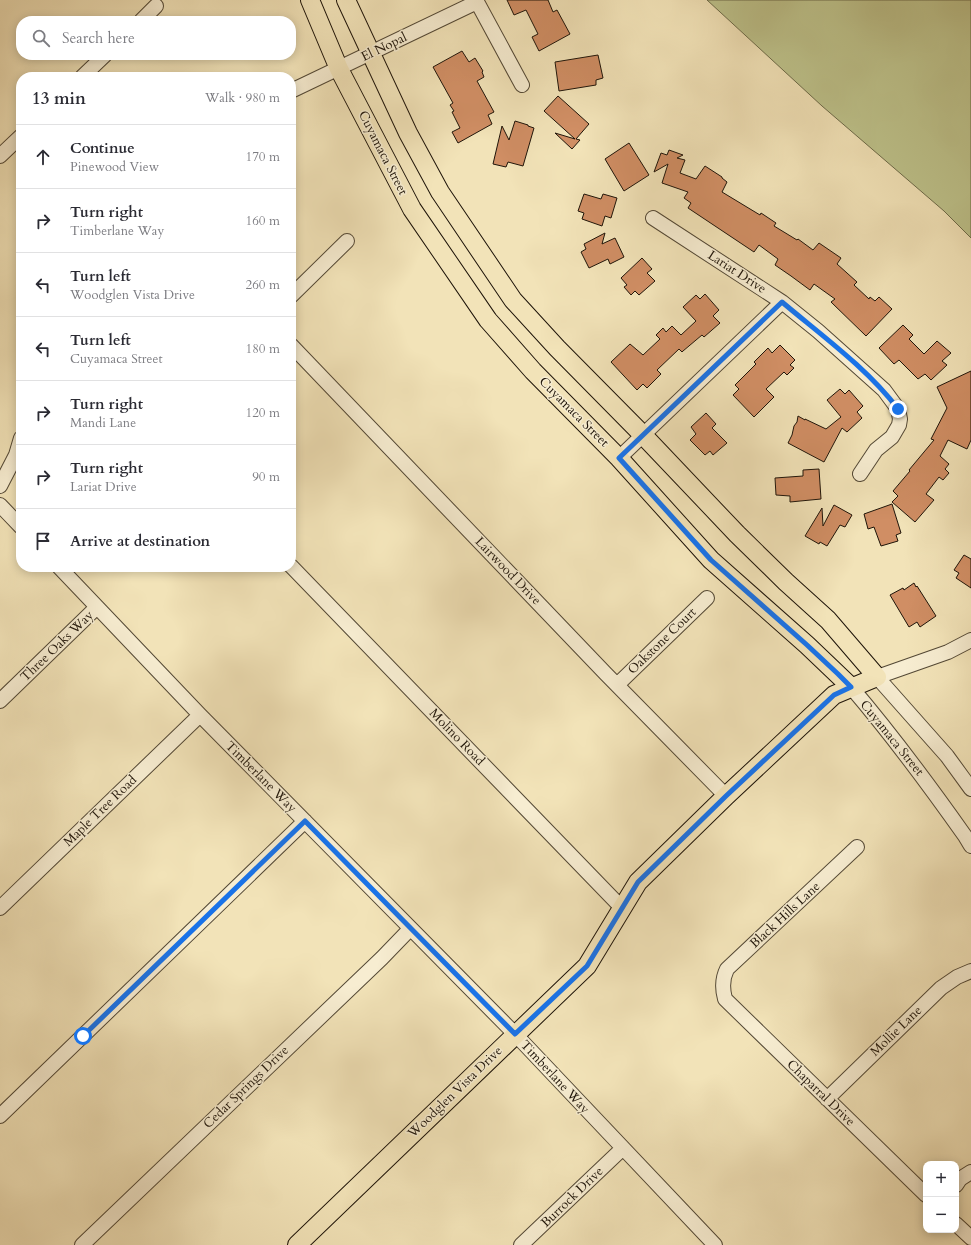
<!DOCTYPE html>
<meta charset="utf-8">
<style>
body{margin:0;font-family:Cardo,serif;background:#f2f2f3;color:#2b2b33}
.controls{position:absolute;right:12px;bottom:12px;display:grid;overflow:hidden;border-radius:8px;box-shadow:0 2px 10px #0003}
.controls button{width:36px;height:36px;display:grid;place-items:center;padding:0;border:0;border-bottom:1px solid #e1e1e2;background:#fff;color:#2b2b33;font:20px sans-serif}
.stop{position:absolute;width:12px;height:12px;margin:-9px;border:3px solid #1a73e8;border-radius:50%;background:#fff}
.stop.end{background:#1a73e8;border-color:#fff;box-shadow:0 1px 4px #0008}
.list{margin:0;padding:0;list-style:none}
h2{display:flex;justify-content:space-between;align-items:center;height:52px;margin:0;padding:0 16px;font-size:17px}
h2 small{font-size:13px;font-weight:400;color:#7c7c81}
.list li{display:grid;grid-template-columns:26px 1fr auto;gap:12px;align-items:center;box-sizing:border-box;height:64px;padding:0 16px;border-top:1px solid #e1e1e2}
.list b{display:block;font-size:15px;white-space:nowrap}
.list p{margin:0;font-size:13px;white-space:nowrap;color:#7c7c81}
.list em{font-size:13px;font-style:normal;color:#7c7c81}
.icon{flex:none;width:22px;height:22px;fill:none;stroke:currentColor;stroke-width:2;stroke-linecap:round;stroke-linejoin:round}
.map{position:relative;flex:none;width:971px;height:1245px;overflow:hidden}
.search{position:absolute;background:#fff;box-shadow:0 2px 10px #0003;left:16px;top:16px;width:280px;height:44px;display:flex;align-items:center;gap:10px;box-sizing:border-box;padding:0 14px;border-radius:16px;color:#7c7c81;font-size:15px}
.panel{position:absolute;background:#fff;box-shadow:0 2px 10px #0003;left:16px;top:72px;width:280px;height:500px;border-radius:16px}
.map>svg:first-child{display:block}
</style>
<div class="map">
<svg width="971" height="1245" viewBox="0 0 971 1245">
<rect width="100%" height="100%" fill="#f2e3b8"/>
<filter id="stains"><feTurbulence type="fractalNoise" baseFrequency=".005" numOctaves="4"/><feColorMatrix values="0 0 0 0 .2 0 0 0 0 .09 0 0 0 0 .02 0 0 0 .5 -.17"/></filter>
<radialGradient id="worn" r=".72"><stop offset=".6" stop-color="#630" stop-opacity="0"/><stop offset="1" stop-color="#630" stop-opacity=".3"/></radialGradient>
<path fill="#bec38c" stroke="#6e6c4a" d="M707,0H971V238L944,211L822,106Z"/>
<path fill="#d08e64" stroke="#1e1409" d="M507,0H548L553,12L557,10L570,34L539,51L532,37L538,34L526,10L514,15Z
M462,51L469,62L475,58L483,71L482,72L484,77L477,81L494,112L488,115L492,124L458,143L452,132L460,128L452,112L454,111L450,105L453,103L433,67Z
M598,55L603,78L596,80V85L559,91L555,62Z
M558,96L589,124L576,139L580,140L572,149L555,133L575,139L544,111Z
M515,121L528,125V126L534,128L523,166L508,162L506,167L493,164L502,126L509,140Z
M629,143L649,175L624,191L605,159Z
M669,150L683,155L677,158L685,160L680,173L696,179L705,166L722,177V178L727,182L722,192L760,215L761,213L776,223L774,226L797,240L798,239L813,250L819,243L841,258L837,264L857,282L854,285L869,299L870,297L875,301L879,297L892,309L866,336L831,302L835,299L814,284L810,290L791,276L775,265L778,259L759,245L754,252L688,208L691,203L684,198L688,192L662,183L668,164L654,172L661,153L667,155Z
M584,194L601,199L603,194L617,198L611,218L605,216L602,226L582,219L584,213L578,211Z
M605,233L602,244L615,238L624,257L610,264L608,259L589,268L581,252L586,249L584,244Z
M642,258L652,269L647,273L655,281L639,295L635,291L631,295L624,287L627,285L621,278Z
M705,294L719,310L713,316L720,323L704,337L702,335L683,351L682,352L679,349L657,370L661,374L647,388L643,384L637,390L611,362L630,344L643,355L660,339L656,335L663,328L666,332L672,326L681,335L696,321L683,307L696,295L700,299Z
M903,325L913,335L909,339L924,354L937,341L951,353L942,361L947,365L931,380L925,374L918,379L899,360L894,364L879,348Z
M780,345L795,360L790,365L794,368L787,375L784,372L766,389L774,397L754,417L733,395L739,389L735,385L756,364L754,362L768,348L772,353Z
M971,371V440L967,449L948,440L940,456L949,464L945,469L949,473L943,480L939,477L926,494L934,500L915,522L892,502L898,496L893,491L910,471L909,470L934,440L931,439L947,408L937,387Z
M840,389L845,394L849,390L863,406L857,412L862,418L847,432L842,428L824,462L788,443L792,435L794,426L797,422L798,416L805,420V419L826,429L841,417L827,400Z
M706,413L716,424L712,428L727,443L713,455L710,451L705,455L690,440L696,434L691,427Z
M819,469L821,499L790,502V496L776,495L775,478L803,476V470Z
M892,504L901,533L896,535L898,541L881,546L874,527L868,529L864,514Z
M834,505L852,515L845,527L840,525L827,546L820,542L819,544L805,536L822,508L823,526Z
M964,555L971,559V588L956,578L959,573L954,570Z
M914,583L916,587L917,586L936,616L920,627L917,622L909,627L890,595L903,588L904,590Z"/>
<g fill="none" stroke-linecap="round" stroke-linejoin="round">
<g stroke="#534835" stroke-width="16">
<path id="minor" d="M476,0L522,85
M141,21L156,6
M82,77L105,55
M291,91L477,2
M0,156L21,136
M653,218L782,302L818,331L884,390L898,409L900,419L899,425L892,437L876,450L860,474
M291,296L347,241
M291,345L606,674L726,796
M619,458L782,302
M0,486L16,455L21,438
M0,505L21,527
M291,566L622,908
M59,567L200,715L515,1034L715,1245
M971,640L948,652L877,677L947,756L971,789
M617,685L707,598
M851,687C892,735 929,785 965,836L971,846
M0,701L97,607
M857,847L727,969C722,979 722,988 725,999L926,1195
M0,908L200,715
M827,1099L941,988L957,977L971,971
M0,1116L305,821
M956,1185L960,1179L971,1172
M956,1224L971,1238
M82,1245L382,958L410,929
M521,1245L622,1149"/>
</g>
<g stroke="#1e1409" stroke-width="20">
<path id="major" d="M310,0L339,69L412,209L488,320L533,371L619,458L711,560L807,645L851,687
M297,1245L587,966L638,882L726,796L834,695L877,677L828,620L786,582L737,534L642,434L557,348L513,300L440,192L408,133L346,0"/>
</g>
<use href="#minor" stroke="#f7edd1" stroke-width="14"/>
<use href="#major" stroke="#f2e3b8" stroke-width="18"/>
</g>
<g fill="none" stroke-linecap="round" stroke-linejoin="round">
<path stroke="#1a73e8" stroke-width="5" d="M83,1036L305,821L515,1034L587,966L638,882L726,796L834,695L851,687L838,674L807,645L711,560L619,458L782,302C821,335 867,368 898,409"/>
</g>
<g text-anchor="middle" dominant-baseline="central" stroke-width="3" stroke-linejoin="round" paint-order="stroke">
<g font-size="13" fill="#1e1409" stroke="#f7edd1">
<text transform="translate(384 47) rotate(-26)">El Nopal</text>
<text transform="translate(383 153) rotate(63)">Cuyamaca Street</text>
<text transform="translate(737 272) rotate(33)">Lariat Drive</text>
<text transform="translate(574 412) rotate(45)">Cuyamaca Street</text>
<text transform="translate(508 571) rotate(46)">Lairwood Drive</text>
<text transform="translate(662 641) rotate(-44)">Oakstone Court</text>
<text transform="translate(57 646) rotate(-44)">Three Oaks Way</text>
<text transform="translate(457 737) rotate(46)">Molino Road</text>
<text transform="translate(892 738) rotate(51)">Cuyamaca Street</text>
<text transform="translate(261 777) rotate(45)">Timberlane Way</text>
<text transform="translate(100 811) rotate(-44)">Maple Tree Road</text>
<text transform="translate(785 915) rotate(-43)">Black Hills Lane</text>
<text transform="translate(896 1031) rotate(-44)">Mollie Lane</text>
<text transform="translate(555 1077) rotate(47)">Timberlane Way</text>
<text transform="translate(246 1087) rotate(-44)">Cedar Springs Drive</text>
<text transform="translate(455 1092) rotate(-44)">Woodglen Vista Drive</text>
<text transform="translate(821 1093) rotate(44)">Chaparral Drive</text>
<text transform="translate(572 1197) rotate(-44)">Burrock Drive</text>
</g>
</g>
<rect width="100%" height="100%" filter="url(#stains)"/>
<rect width="100%" height="100%" fill="url(#worn)"/>
</svg>
<div class="controls">
<button>+</button>
<button>−</button>
</div>
<div class="stop" style="left:83px;top:1036px"></div>
<div class="stop end" style="left:898px;top:409px"></div>
<div class="search"><svg class="icon" aria-label="search" viewBox="0 0 24 24"><circle cx="10" cy="10" r="6"/><path d="M15 15l6 6"/></svg>Search here</div>
<section class="panel">
<h2>13 min<small>Walk · 980 m</small></h2>
<ul class="list">
<li><svg class="icon" aria-label="ahead" viewBox="0 0 24 24"><path d="M12 20V5M6 11l6-6 6 6"/></svg><div><b>Continue</b><p>Pinewood View</p></div><em>170 m</em></li>
<li><svg class="icon" aria-label="right" viewBox="0 0 24 24"><path d="M7 20v-9h11M14 6l5 5-5 5"/></svg><div><b>Turn right</b><p>Timberlane Way</p></div><em>160 m</em></li>
<li><svg class="icon" aria-label="left" viewBox="0 0 24 24"><path d="M17 20v-9H6M10 6l-5 5 5 5"/></svg><div><b>Turn left</b><p>Woodglen Vista Drive</p></div><em>260 m</em></li>
<li><svg class="icon" aria-label="left" viewBox="0 0 24 24"><path d="M17 20v-9H6M10 6l-5 5 5 5"/></svg><div><b>Turn left</b><p>Cuyamaca Street</p></div><em>180 m</em></li>
<li><svg class="icon" aria-label="right" viewBox="0 0 24 24"><path d="M7 20v-9h11M14 6l5 5-5 5"/></svg><div><b>Turn right</b><p>Mandi Lane</p></div><em>120 m</em></li>
<li><svg class="icon" aria-label="right" viewBox="0 0 24 24"><path d="M7 20v-9h11M14 6l5 5-5 5"/></svg><div><b>Turn right</b><p>Lariat Drive</p></div><em>90 m</em></li>
<li><svg class="icon" aria-label="arrive" viewBox="0 0 24 24"><path d="M6 21V4h12l-3 4 3 4H6"/></svg><div><b>Arrive at destination</b></div></li>
</ul>
</section>
</div>
